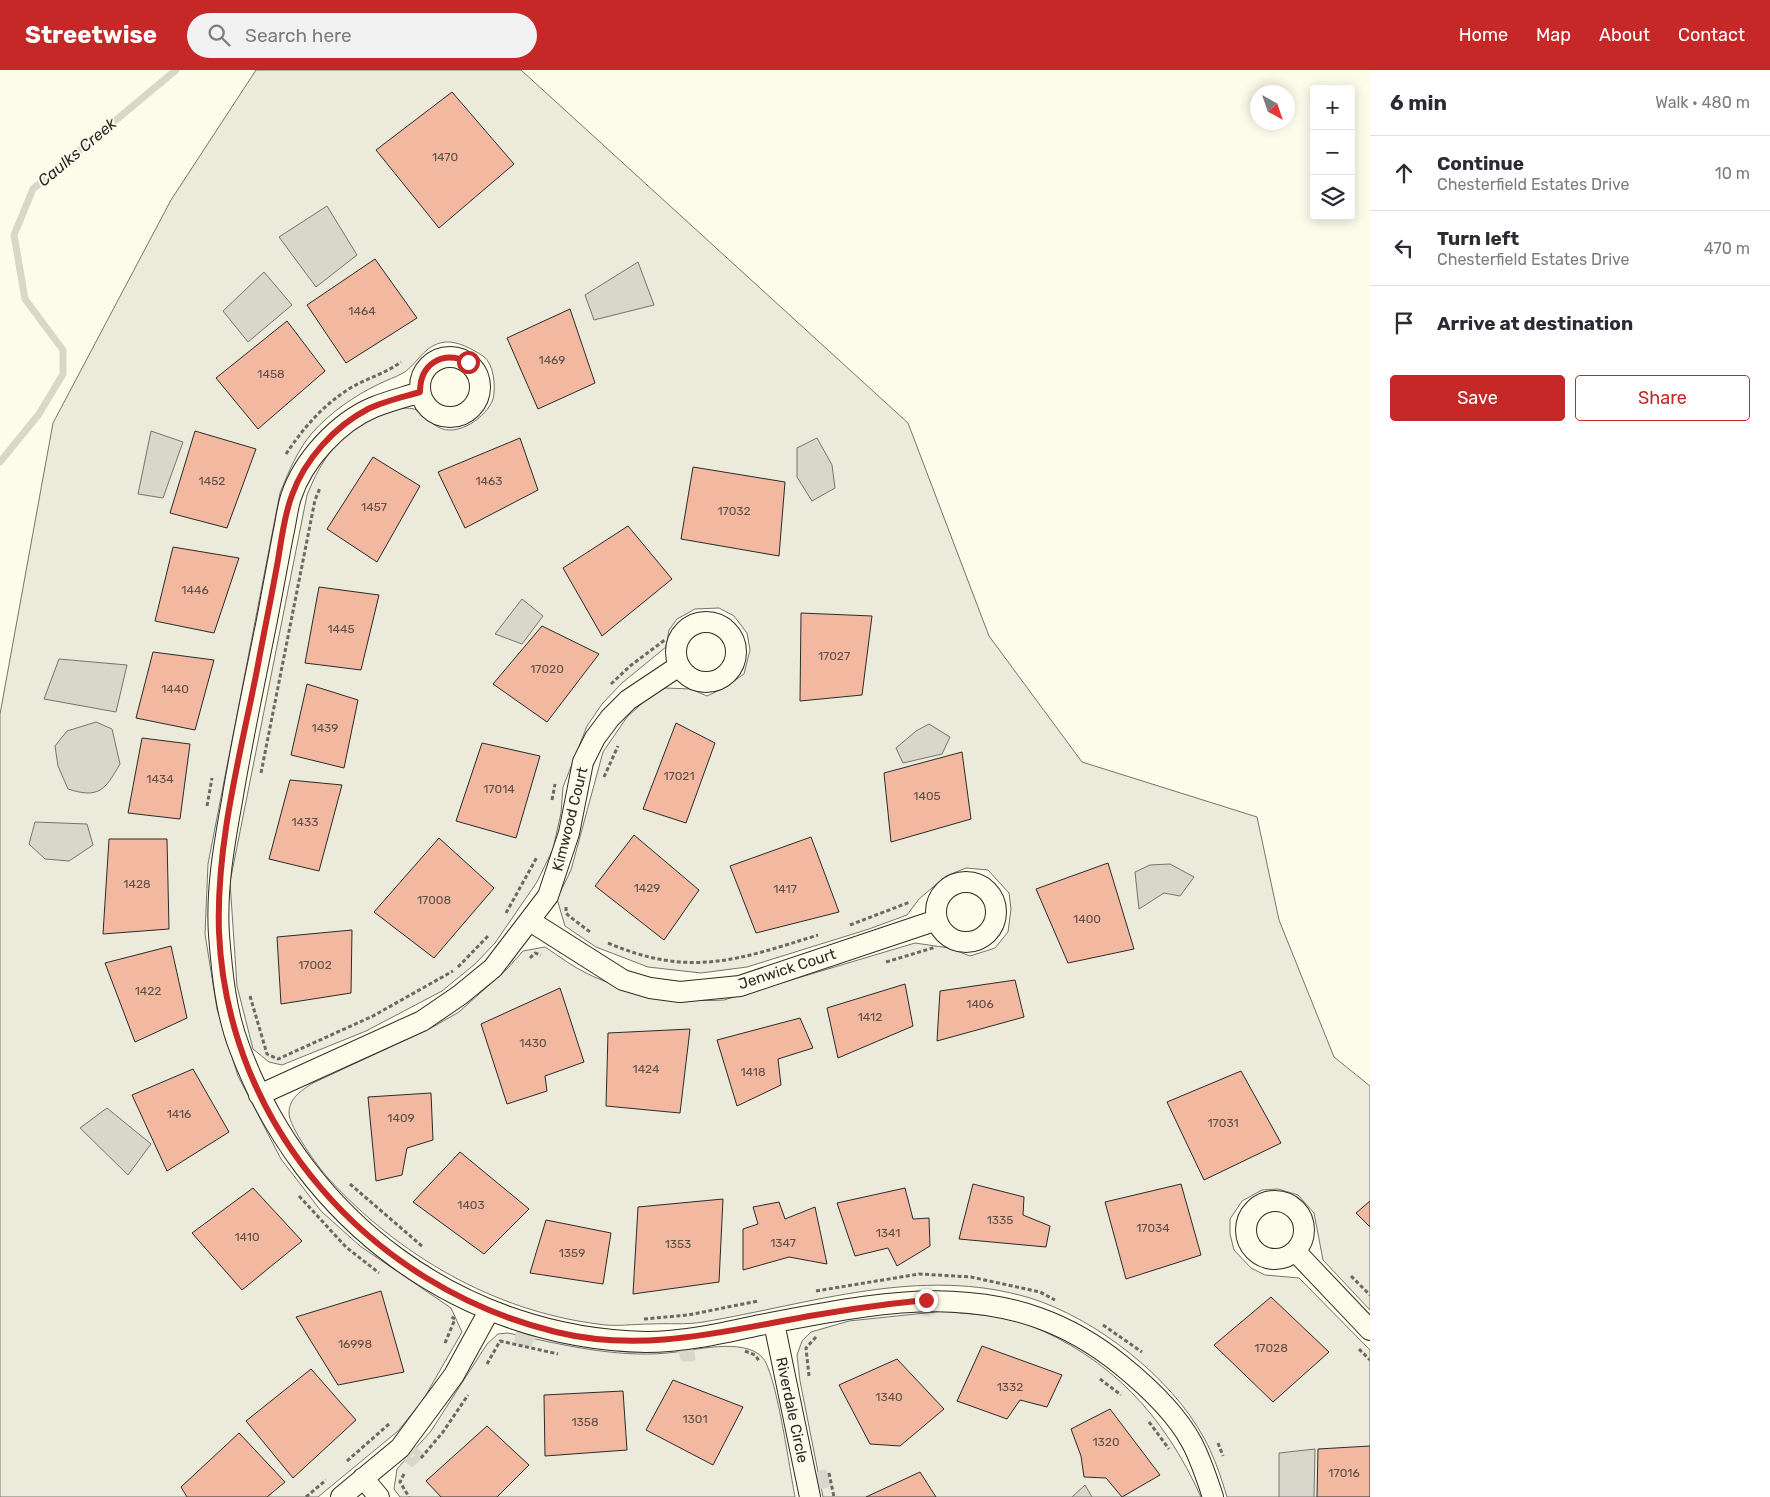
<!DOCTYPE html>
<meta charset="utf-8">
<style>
body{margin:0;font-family:Rubik,sans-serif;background:#f2f2f3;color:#2b2b33}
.controls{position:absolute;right:15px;top:15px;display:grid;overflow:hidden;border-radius:5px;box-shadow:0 2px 12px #0003}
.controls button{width:45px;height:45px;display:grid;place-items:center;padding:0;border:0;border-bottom:1px solid #e1e1e2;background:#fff;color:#2b2b33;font:25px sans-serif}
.compass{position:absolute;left:1250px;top:15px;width:45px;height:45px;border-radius:50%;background:#fff;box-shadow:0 2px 12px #0003;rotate:140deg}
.stop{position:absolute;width:15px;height:15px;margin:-11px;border:4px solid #c62828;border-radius:50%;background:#fff}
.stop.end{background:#c62828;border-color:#fff;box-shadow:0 1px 5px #0008}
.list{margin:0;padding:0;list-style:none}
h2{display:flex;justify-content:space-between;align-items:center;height:65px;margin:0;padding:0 20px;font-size:21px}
h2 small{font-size:16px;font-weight:400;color:#7c7c81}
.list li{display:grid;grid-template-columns:32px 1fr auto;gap:15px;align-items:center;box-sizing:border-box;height:75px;padding:0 20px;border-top:1px solid #e1e1e2}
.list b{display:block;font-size:19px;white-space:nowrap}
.list p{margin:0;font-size:16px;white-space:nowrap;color:#7c7c81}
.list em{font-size:16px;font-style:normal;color:#7c7c81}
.actions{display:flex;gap:10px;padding:15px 20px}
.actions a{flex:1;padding:11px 0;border:1px solid #c62828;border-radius:5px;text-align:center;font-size:18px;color:#c62828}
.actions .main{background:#c62828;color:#fff}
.icon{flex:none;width:28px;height:28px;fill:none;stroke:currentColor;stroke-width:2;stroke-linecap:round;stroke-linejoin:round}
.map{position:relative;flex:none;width:1370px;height:1427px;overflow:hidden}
header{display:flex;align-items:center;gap:30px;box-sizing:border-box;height:70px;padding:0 25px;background:#c62828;color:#fff}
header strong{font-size:24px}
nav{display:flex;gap:28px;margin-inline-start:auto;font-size:18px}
.search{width:350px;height:45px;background:#f2f2f3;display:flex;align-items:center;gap:12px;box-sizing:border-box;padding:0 18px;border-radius:28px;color:#7c7c81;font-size:19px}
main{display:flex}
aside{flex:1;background:#fff}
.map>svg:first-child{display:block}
</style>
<header>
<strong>Streetwise</strong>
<div class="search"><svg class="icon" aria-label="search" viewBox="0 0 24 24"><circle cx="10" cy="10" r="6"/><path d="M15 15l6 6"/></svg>Search here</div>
<nav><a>Home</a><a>Map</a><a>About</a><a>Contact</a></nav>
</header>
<main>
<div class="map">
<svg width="1370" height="1427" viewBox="0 0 1370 1427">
<rect width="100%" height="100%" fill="#fdfbea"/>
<path fill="#ecebdb" stroke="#74746e" d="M256,0H521L908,353L989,566L1082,692L1257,747L1279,850L1334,987L1370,1016V1240L1323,1190L1314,1143L1298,1125L1278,1119L1262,1120L1242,1131L1230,1149V1164L1234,1180L1251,1198L1265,1205L1299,1208L1370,1280V1427H1227C1221,1407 1214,1386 1204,1368C1171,1307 1095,1248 1030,1228C921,1195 811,1234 703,1252C686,1255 668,1253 651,1254C634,1254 615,1257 598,1254C494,1241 398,1185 328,1108C318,1097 289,1057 289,1043C289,1028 302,1020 313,1013L431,958L459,942L507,899L523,881L545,877C559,886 573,897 588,904C624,922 684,933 724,930L915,873L949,878L970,886L995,878L1008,862L1011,839L1009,823L988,800L966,798L946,806L919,829L907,845L869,859L747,897L701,903L648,897L596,877L565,856L557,829L571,800L603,682L627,647L649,627L665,618L691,619L707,626L724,618L744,604L750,580L747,563L734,546L719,538L695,539L677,549L669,560L666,577L622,613L602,634L587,656L563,717L561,743L553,779L537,812L495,873L475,894L442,921L366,961L282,995L269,992L253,979L237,916L230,812L307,425C323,386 339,364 378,346C389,341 402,336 414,339C423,341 430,353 438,357C457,368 487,347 493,329C496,317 494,293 483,286C472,279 458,271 445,272C423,275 418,294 403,303C396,307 387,310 379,314C354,326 331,342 312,363C297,381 289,401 280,423L208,794L205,864L217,939L238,1006L281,1089L321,1141L360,1176L451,1238L462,1262L423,1330L398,1361L318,1427H0V644L53,353L171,130Z
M944,1241C970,1245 1002,1244 1027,1254C1111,1288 1164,1345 1201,1427H823L800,1311L797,1285L802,1271L811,1262L849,1251Z
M508,1263C559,1274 615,1288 667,1283C693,1281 743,1267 762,1287C776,1300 790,1402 795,1427H400L394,1419L397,1399L431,1361L487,1274L498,1264Z"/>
<path fill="#d8d7c9" stroke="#74746e" d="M327,136L357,185L316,217L279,167Z
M638,192L654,235L594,250L585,225Z
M264,202L292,235L248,272L223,241Z
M151,361L183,372L163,428L138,424Z
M817,368L832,395L835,418L812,431L797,407V378Z
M522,529L543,546L522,574L495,564Z
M59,589L127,595L116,642L44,629Z
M96,652L112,659L120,694C105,720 99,729 68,719L58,696L55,676L67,661Z
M929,654L950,667L942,684L903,693L896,678L916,661Z
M35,752L87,754L93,775L69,791L45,789L29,774Z
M1170,794L1194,807L1180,826L1164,823L1139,839L1135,802L1150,795Z
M107,1038L151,1074L128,1105L80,1058Z
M1315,1379L1314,1427H1279V1383Z
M1085,1415L1092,1427H1072Z"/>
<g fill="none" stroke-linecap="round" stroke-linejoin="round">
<path stroke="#d8d7c9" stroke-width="7" d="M0,392L39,344L63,304V280L25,229L14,165L33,119L176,0
M519,1264L532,1268L528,1274L518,1271Z
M682,1282H691L692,1288H684Z
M413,1379L420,1385L412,1393L406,1387Z
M824,1403L827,1414L820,1416L818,1406Z"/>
</g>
<path fill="#f2b8a0" stroke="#2b2b2b" d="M452,22L514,94L439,158L376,80Z
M375,189L417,248L346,293L307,235Z
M570,239L595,313L538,339L507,268Z
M287,251L325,301L258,359L216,308Z
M195,361L256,379L227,458L170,443Z
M520,368L538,420L465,458L438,402Z
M373,387L420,416L377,492L327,459Z
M693,397L785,412L779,486L681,469Z
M628,456L672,509L602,566L563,498Z
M173,477L239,488L214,563L155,551Z
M319,517L379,525L361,600L305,593Z
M801,543L872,546L862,625L800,631Z
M542,556L599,584L547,652L493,614Z
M153,582L214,590L195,660L136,648Z
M307,614L358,630L344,698L291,685Z
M676,653L715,673L686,753L643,739Z
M142,668L190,674L180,749L128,743Z
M482,673L540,686L516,768L456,751Z
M962,682L971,749L891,772L884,703Z
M290,710L342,715L319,801L269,789Z
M634,765L699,820L664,870L595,816Z
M811,767L839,842L756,863L730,796Z
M439,768L494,818L434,888L374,842Z
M109,769H167L169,859L103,864Z
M1108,793L1134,879L1068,893L1036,819Z
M352,860L351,923L281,934L277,867Z
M171,876L187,948L135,972L105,893Z
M1015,910L1024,947L937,971L940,921Z
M905,914L913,956L838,988L827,938Z
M560,918L584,992L545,1006L547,1021L507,1034L481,954Z
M800,948L813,978L778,989L781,1015L737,1036L717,970Z
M690,959L680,1043L606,1036L608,963Z
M193,999L229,1062L167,1101L132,1025Z
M1241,1001L1281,1073L1204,1110L1167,1032Z
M431,1023L433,1070L407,1078L402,1105L376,1111L368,1027Z
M460,1082L529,1139L484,1184L413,1132Z
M973,1114L1024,1127L1023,1145L1050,1156L1046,1177L959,1169Z
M1181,1114L1201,1185L1126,1209L1105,1132Z
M253,1118L302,1171L242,1220L192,1163Z
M905,1118L913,1149L929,1148L930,1176L897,1196L888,1178L855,1186L837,1133Z
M723,1129L719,1212L633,1224L638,1137Z
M1370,1131V1157L1356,1143Z
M779,1132L785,1149L815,1137L827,1194L789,1187L743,1200V1159L758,1154L753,1137Z
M546,1150L611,1163L603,1214L530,1203Z
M381,1221L404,1302L338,1315L296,1247Z
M1271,1227L1329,1282L1273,1332L1214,1275Z
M982,1276L1062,1305L1047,1337L1020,1330L1007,1349L957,1331Z
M897,1289L944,1339L900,1376L870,1374L839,1315Z
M311,1299L356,1350L293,1408L246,1351Z
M673,1310L743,1337L713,1395L646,1360Z
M623,1321L627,1380L545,1386L544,1325Z
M1110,1339L1160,1405L1122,1427L1106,1408L1084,1407L1081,1386L1071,1359Z
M487,1356L529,1395L497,1427H441L426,1411Z
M239,1363L285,1412L267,1427H187L181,1417Z
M1370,1376V1427H1317L1318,1379Z
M920,1402L936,1427H866Z"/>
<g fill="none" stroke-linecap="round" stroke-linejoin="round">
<g stroke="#2b2b2b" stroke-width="22">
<path id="minor" d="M420 317a30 30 0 1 1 60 0a30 30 0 1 1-60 0Z
M420,322C405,327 389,331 374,337C338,352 303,390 291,427C287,439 286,453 283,465C278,493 272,522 267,550C255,610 242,670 232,731C224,775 216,820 219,865C222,903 226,944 240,979C304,1151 461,1268 646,1272C684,1272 723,1263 760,1255C890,1230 1009,1204 1121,1295C1147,1316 1176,1343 1192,1373C1201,1390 1207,1409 1213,1427
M676 582a30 30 0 1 1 60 0a30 30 0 1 1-60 0Z
M936 842a30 30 0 1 1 60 0a30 30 0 1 1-60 0Z
M530,851L623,910L650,918L680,922L740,916L937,850
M259,1025L422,951L460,925L493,898L548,826L569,763L583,692L595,668L610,648L628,630L679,596
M1246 1160a29 29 0 1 1 58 0a29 29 0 1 1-58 0Z
M1295,1181L1370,1260
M774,1253L810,1427
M363,1408L379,1427
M341,1427L400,1378L454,1305L489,1241"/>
</g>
<path stroke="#6a6964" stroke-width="3" stroke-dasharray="4 2.5" stroke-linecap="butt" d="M286,384C304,357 324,334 352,317C368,308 386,303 401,292
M611,614L630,596L666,569
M261,703L315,430L320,418
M604,707L618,676
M552,730L555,714
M207,736L212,708
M566,837V843L569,846L590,862
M506,843L537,787
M850,855L910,832
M608,873C690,908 738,890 818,865
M530,888L535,883L541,885
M886,892L936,877
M458,897L489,865
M250,926L267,984L278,989L373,946L453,901
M350,1114L423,1177
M299,1126L346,1177L379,1203
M1351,1206L1370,1225
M816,1221L919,1204L971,1207L1040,1222L1055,1230
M644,1249L688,1245L758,1231
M1103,1255L1142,1282
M445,1273L455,1249L450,1246
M1359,1279L1370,1290
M745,1281L755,1285L760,1292
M487,1294L500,1271L558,1284
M809,1306L806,1278L816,1267
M1100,1309L1121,1325
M1149,1352L1169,1379
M1218,1373L1223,1386
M421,1388L443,1362L468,1325
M347,1391L389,1354
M829,1403L834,1427
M404,1404L400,1412L409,1427
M306,1427L326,1410"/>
<use href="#minor" stroke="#fdfbea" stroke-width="20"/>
</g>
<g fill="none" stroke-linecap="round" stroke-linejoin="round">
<path stroke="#c62828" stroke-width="6" d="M468,292C442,280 420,294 420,322C403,327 384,331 368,339C335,356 305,389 292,425C283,448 281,476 276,501C270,534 263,567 257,600C240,686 216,774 219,862C227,1056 370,1217 556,1262C629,1280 700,1267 772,1253C823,1243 874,1235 926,1230"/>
</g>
<g text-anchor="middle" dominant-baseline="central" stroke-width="4" stroke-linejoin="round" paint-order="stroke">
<g font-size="12" fill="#5d4e48">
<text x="445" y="87">1470</text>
<text x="362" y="241">1464</text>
<text x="552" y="290">1469</text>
<text x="271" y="304">1458</text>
<text x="212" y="411">1452</text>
<text x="489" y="411">1463</text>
<text x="374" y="437">1457</text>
<text x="734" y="441">17032</text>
<text x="195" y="520">1446</text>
<text x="341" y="559">1445</text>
<text x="834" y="586">17027</text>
<text x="547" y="599">17020</text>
<text x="175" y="619">1440</text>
<text x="325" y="658">1439</text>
<text x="679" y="706">17021</text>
<text x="160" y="709">1434</text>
<text x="499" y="719">17014</text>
<text x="927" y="726">1405</text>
<text x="305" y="752">1433</text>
<text x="137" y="814">1428</text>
<text x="647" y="818">1429</text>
<text x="785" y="819">1417</text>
<text x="434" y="830">17008</text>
<text x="1087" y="849">1400</text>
<text x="315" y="895">17002</text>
<text x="148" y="921">1422</text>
<text x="980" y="934">1406</text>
<text x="870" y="947">1412</text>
<text x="533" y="973">1430</text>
<text x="646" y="999">1424</text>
<text x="753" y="1002">1418</text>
<text x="179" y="1044">1416</text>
<text x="401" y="1048">1409</text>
<text x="1223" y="1053">17031</text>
<text x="471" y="1135">1403</text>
<text x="1000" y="1150">1335</text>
<text x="1153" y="1158">17034</text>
<text x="888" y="1163">1341</text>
<text x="247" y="1167">1410</text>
<text x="783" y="1173">1347</text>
<text x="678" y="1174">1353</text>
<text x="572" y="1183">1359</text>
<text x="355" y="1274">16998</text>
<text x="1271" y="1278">17028</text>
<text x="1010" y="1317">1332</text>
<text x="889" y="1327">1340</text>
<text x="695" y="1349">1301</text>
<text x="585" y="1352">1358</text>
<text x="1106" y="1372">1320</text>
<text x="1344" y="1403">17016</text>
</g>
<g font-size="15" fill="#2b2b2b" stroke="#fdfbea">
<text transform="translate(570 749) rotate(-76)">Kimwood Court</text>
<text transform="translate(787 899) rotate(-18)">Jenwick Court</text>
<text transform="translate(792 1340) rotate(78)">Riverdale Circle</text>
</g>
<g font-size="16" font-style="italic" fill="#2b2b2b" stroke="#fdfbea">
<text transform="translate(77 82) rotate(-40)">Caulks Creek</text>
</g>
</g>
</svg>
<div class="controls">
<button>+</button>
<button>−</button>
<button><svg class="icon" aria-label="layers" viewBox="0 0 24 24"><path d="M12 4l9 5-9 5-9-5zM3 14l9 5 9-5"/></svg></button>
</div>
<svg class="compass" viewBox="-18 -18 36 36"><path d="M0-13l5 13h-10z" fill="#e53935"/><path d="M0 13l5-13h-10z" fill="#7c7c81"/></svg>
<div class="stop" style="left:468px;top:292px"></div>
<div class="stop end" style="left:926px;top:1230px"></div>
</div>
<aside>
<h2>6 min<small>Walk · 480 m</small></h2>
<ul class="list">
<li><svg class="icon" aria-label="ahead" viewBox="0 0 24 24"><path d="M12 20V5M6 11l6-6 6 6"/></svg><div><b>Continue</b><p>Chesterfield Estates Drive</p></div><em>10 m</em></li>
<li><svg class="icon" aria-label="left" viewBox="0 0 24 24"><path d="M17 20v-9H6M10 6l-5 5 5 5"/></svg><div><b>Turn left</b><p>Chesterfield Estates Drive</p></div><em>470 m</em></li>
<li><svg class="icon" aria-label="arrive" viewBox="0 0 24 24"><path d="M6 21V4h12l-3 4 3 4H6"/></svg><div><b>Arrive at destination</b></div></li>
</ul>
<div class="actions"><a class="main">Save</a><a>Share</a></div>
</aside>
</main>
